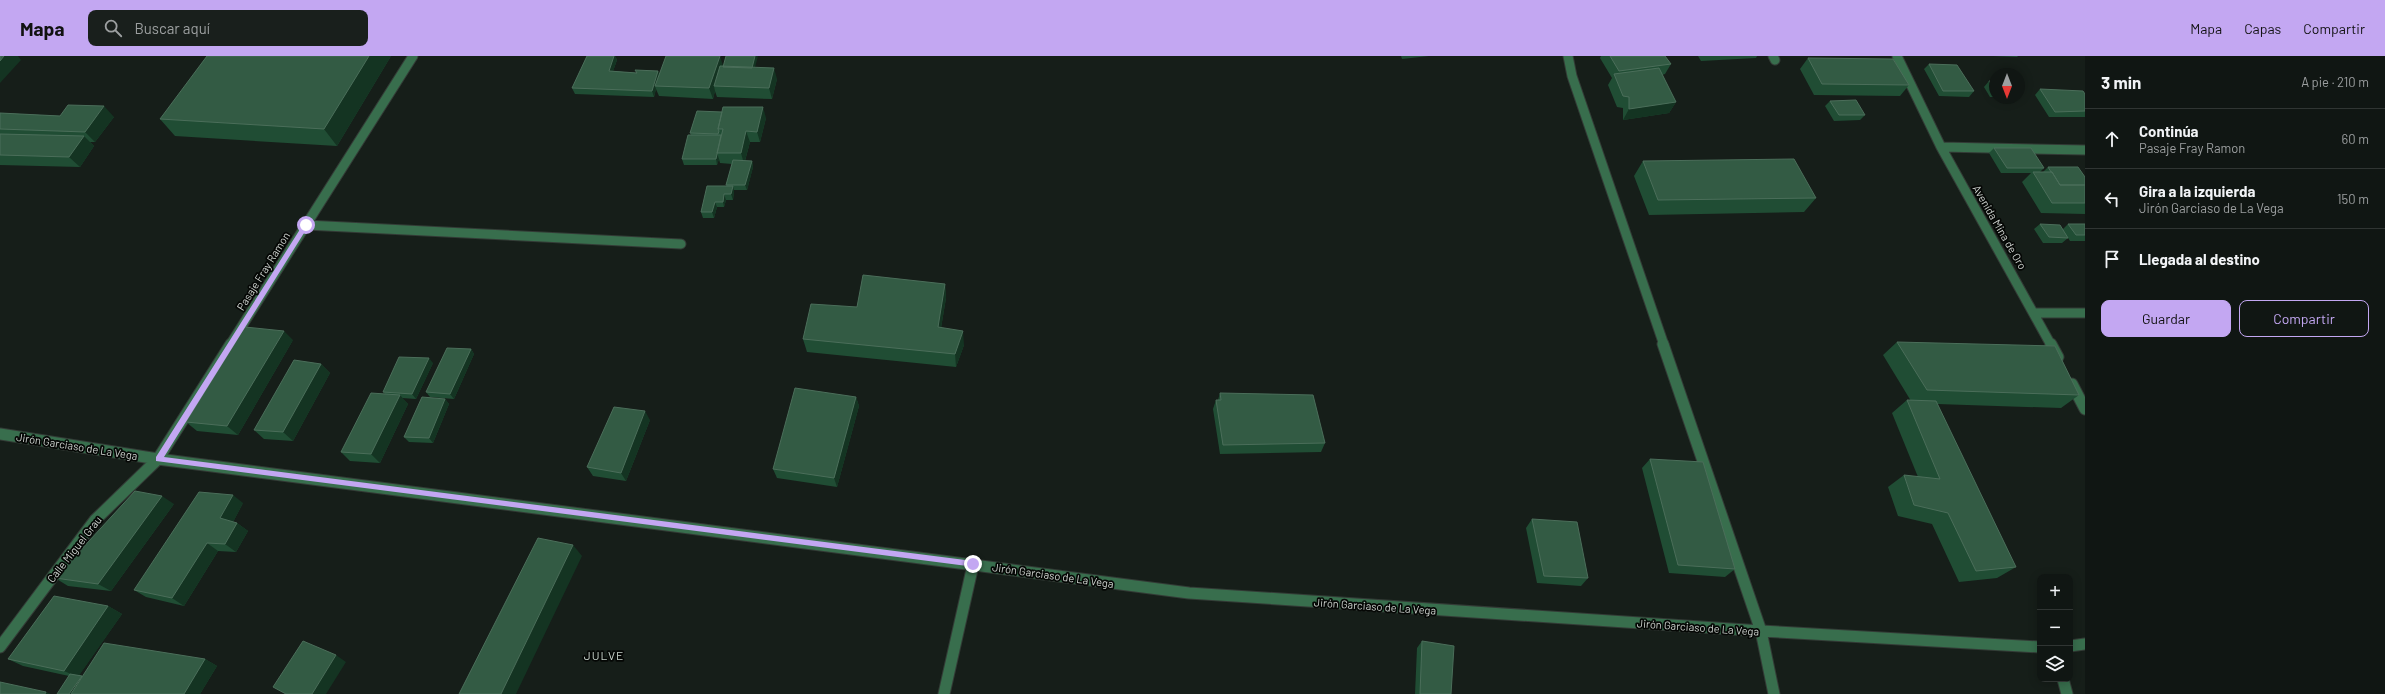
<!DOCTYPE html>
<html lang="es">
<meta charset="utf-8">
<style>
body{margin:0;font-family:Barlow,sans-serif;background:#191f1c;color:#f1f3f6}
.controls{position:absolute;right:12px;bottom:12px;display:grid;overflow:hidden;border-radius:8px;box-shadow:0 2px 10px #0003}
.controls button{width:36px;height:36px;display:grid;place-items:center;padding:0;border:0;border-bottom:1px solid #303533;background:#101613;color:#f1f3f6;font:20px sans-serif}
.compass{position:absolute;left:1989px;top:12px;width:36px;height:36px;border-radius:50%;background:#101613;box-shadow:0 2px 10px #0003;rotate:180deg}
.stop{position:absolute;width:12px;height:12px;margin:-9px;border:3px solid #c3a7f2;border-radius:50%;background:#fff}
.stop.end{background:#c3a7f2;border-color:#fff;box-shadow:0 1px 4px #0008}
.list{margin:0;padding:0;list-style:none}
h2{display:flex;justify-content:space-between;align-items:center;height:52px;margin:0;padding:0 16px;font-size:17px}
h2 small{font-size:13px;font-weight:400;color:#9c9fa0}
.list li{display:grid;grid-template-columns:26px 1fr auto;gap:12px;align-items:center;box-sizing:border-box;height:60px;padding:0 16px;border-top:1px solid #303533}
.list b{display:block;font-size:15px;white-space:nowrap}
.list p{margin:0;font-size:13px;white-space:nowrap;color:#9c9fa0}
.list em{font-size:13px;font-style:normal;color:#9c9fa0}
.actions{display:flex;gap:8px;padding:12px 16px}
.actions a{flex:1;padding:9px 0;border:1px solid #c3a7f2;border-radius:8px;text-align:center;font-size:14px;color:#c3a7f2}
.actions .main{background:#c3a7f2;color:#111}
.icon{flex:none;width:22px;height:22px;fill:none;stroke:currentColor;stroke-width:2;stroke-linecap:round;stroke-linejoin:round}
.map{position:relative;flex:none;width:2085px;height:638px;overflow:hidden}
header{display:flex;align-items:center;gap:24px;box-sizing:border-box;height:56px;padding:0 20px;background:#c3a7f2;color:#111}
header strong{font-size:19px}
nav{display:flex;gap:22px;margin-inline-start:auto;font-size:14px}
.search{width:280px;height:36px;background:#191f1c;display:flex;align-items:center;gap:10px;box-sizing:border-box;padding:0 14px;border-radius:8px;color:#9c9fa0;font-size:15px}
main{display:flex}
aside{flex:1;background:#101613}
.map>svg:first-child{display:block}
</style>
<header>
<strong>Mapa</strong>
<div class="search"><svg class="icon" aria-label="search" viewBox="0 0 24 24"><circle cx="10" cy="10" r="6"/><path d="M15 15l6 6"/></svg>Buscar aquí</div>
<nav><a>Mapa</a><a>Capas</a><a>Compartir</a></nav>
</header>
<main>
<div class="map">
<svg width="2085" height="638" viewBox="0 0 2085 638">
<rect width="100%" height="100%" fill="#161e19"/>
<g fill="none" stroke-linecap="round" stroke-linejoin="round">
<g stroke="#333b36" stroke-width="11">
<path id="minor-far1" d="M1568,0L1572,20L1664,289
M1773,0L1775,4
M1897,0L1941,91L2051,289
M1941,91L2085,94
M306,169L681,188
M2035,257H2085
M230,289L413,0"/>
</g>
<g stroke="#333b36" stroke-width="13">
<path id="minor" d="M1663,288L1761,575L1774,638
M2051,288L2058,301
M2072,328L2085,353
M0,378L158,403L1189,537L1761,575L2040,591
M2070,590L2085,588
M0,591L95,464L158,403L231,288
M2063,623L2067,638
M944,638L973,509"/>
</g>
<use href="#minor-far1" stroke="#386e4d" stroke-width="9"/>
<use href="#minor" stroke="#386e4d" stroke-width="11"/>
</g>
<path fill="#204d34" d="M391,0L337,90L175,80L160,63Z
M587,0H615L617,4L613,15L636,17L658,15L659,18L723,9L755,12L777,23L772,43L717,41L715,35L713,43L659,40L656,33L654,41L575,38L572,32Z
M1401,0H1429L1402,3Z
M1601,0H1665L1671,8L1665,18L1662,19L1676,46L1669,57L1623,64V52L1617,51L1608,29L1612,22L1600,2Z
M1698,0H1757L1756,2L1701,5Z
M1993,0H2018L2017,1Z
M1808,2L1909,29L1900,40L1814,39L1800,13Z
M1929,8L1974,35L1969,41L1939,40L1924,13Z
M1989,25H1995V41H1990L1984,31Z
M2040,33L2085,38V61H2049L2035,39Z
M1830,45L1865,59L1860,64L1834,65L1825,50Z
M0,57L60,60L114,61L95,86H90L94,90L80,111L0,109Z
M766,62L760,86H750L745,105H752L753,111L747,134H734L733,144H726L724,151H717L714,162H703L701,156L727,130L726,129L732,108L720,107L719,103L717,109H684L682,103L691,79L690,77Z
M1994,92L2044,112L2040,116H2043L2048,111L2085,121V158L2041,157L2022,126L2031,117H2001L1989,97Z
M1643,105L1816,142L1804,156L1649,159L1634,120Z
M2040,168L2063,173L2068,168H2085V185H2070L2068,182L2062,187H2043L2034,173Z
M945,228L946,242L941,272L964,289L956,311L807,296L803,283L857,251Z
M293,284L238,379L197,375L186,366Z
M1897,286L2079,339L2061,352L1937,348L2016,511L1997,522L1959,526L1932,468L1898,460L1888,431L1904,419L1918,421L1892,357L1907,344L1911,345L1883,299Z
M471,293L474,298L454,343L430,341L426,336Z
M433,307L416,343L402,342L408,348L380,407L350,405L341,396L385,338L383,336Z
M321,308L330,317L293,385L264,383L254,374Z
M1220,337L1325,387L1321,396L1220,398L1213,353L1216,344H1218Z
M856,341L859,350L837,431L777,422L773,413Z
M445,343L449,348L433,387L409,386L404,381Z
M650,364L626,425L593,420L587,411Z
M1650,403L1735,513L1725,521L1669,517L1642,412Z
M243,447L233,466L237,467L248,475L236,496L218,495L184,550L146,541L134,534Z
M174,448L111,535L68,530L55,522Z
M1532,463L1588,522L1581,530L1537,527L1526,472Z
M108,550L122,558L79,619L82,620L205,603L217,610L200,638L69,620L23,610L8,603Z
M1422,585L1451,638H1415L1417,592Z"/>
<path fill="#143422" d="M4,0H18L21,4L0,27V5Z
M369,0H391L337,90L324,73Z
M614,0H615L617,4L611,21L609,15Z
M720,0L723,10L714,30L715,35L713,43L709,32Z
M755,0H758L752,23L750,17Z
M774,12L777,23L772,43L769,32Z
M658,15L660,20L655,30L656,33L654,41L652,35Z
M1676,46L1669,57L1623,64L1629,53Z
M104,50L114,61L95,86L85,76Z
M763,51L766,62L760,86L757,76Z
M746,75L750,86L744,108L741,97Z
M84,80L94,90L80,111L69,101Z
M717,97L719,103L717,109L716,103Z
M752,105L753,111L747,134L745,129Z
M733,130L734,135L733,144L731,138Z
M724,138L726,144L724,151L723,146Z
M715,146L717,151L714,162L712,156Z
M945,228L946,242L939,284L938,271Z
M284,275L293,284L238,379L227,370Z
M963,275L964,289L956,311L955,298Z
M471,293L474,298L454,343L450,338Z
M429,302L433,307L416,343L412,338Z
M321,308L330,317L293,385L283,376Z
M400,339L408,348L380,407L371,398Z
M856,341L859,350L837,431L834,422Z
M445,343L449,348L433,387L429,382Z
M645,355L650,364L626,425L621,417Z
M233,439L243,447L231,470L220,462Z
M162,440L174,448L111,535L98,528Z
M237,467L248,475L236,496L225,488Z
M207,487L218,495L184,550L172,542Z
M573,489L582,500L516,638H501Z
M108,550L122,558L78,621L64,615Z
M336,599L346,606L326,638H312Z
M205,603L217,610L200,638H184Z
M82,620L89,623L79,638H69Z
M46,636L51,638H45Z"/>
<path fill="#335b44" stroke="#4b6e5a" d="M0,0H4L0,5Z
M207,0H369L324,73L160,63Z
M587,0H614L609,15L637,17L635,14L658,15L652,35L572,32Z
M666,0H720L709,32L655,30Z
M726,0H755L752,12L723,11Z
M1610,0H1665L1671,8L1619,15Z
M1808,2L1893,3L1909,29L1822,28Z
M1929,8L1957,9L1974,35H1943Z
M720,10L774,12L769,32L714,30Z
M1659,12L1676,46L1629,53V41L1623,40L1614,18Z
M1989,25H1995V35Z
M2040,33L2083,35L2085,38V55L2055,56Z
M1856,44L1865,59H1839L1830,45Z
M68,49L104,50L85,76L0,73V57L60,60Z
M723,51H763L757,76L746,75L741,97H717L723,73H718Z
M697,55L722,56L718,73L719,75L718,78L690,77Z
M0,78L84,80L69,101L0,99Z
M688,79H721L716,103H682Z
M1994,92H2031L2044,112H2007Z
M1794,103L1816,142L1658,144L1643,105Z
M733,104L752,105L745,129H726Z
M2048,111H2078L2085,121V129H2060L2052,116H2051Z
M2033,116H2052L2060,129H2085V147H2052Z
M707,130H733L731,138H724L723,146H715L712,156H701Z
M2040,168L2060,169L2068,182L2049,181Z
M2068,168H2085V179H2076Z
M863,219L945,228L938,271L963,275L955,298L803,283L811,248L857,251Z
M245,271L284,275L227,370L186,366Z
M1897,286L2055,290L2079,339L1927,334Z
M447,292L471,293L450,338L426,336Z
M399,301L429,302L412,338L383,336Z
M294,304L321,308L283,376L254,374Z
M795,332L856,341L834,422L773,413Z
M371,337L400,339L371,398L341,396Z
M1220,337L1313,339L1325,387L1223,389L1216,344H1221Z
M422,341L445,343L429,382L404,381Z
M1907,344L1936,345L2016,511L1976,515L1948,457L1914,449L1904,419L1940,423Z
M614,351L645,355L621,417L587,411Z
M1650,403L1703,406L1735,513L1678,509Z
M135,435L162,440L98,528L55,522Z
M199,436L233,439L220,462L237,467L225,488L207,487L172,542L134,534Z
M1532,463L1577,466L1588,522L1544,520Z
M538,482L573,489L501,638H459Z
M54,540L108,550L64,615L8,603Z
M303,585L336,599L312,638H286L273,631Z
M1422,585L1454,590L1451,638H1420Z
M104,587L205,603L184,638H71Z
M70,618L82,620L69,638H57Z
M0,626L46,636L45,638H0Z"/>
<path fill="#c3a7f2" d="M304,167L309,169L164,401L973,505L975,506V511L156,405V401Z"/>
<g text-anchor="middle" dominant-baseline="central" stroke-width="3.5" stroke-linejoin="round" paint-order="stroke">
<g font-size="11" fill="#ced3cf" stroke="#050705">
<text transform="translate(2000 171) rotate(60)">Avenida Mina de Oro</text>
<text transform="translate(263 215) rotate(-58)">Pasaje Fray Ramon</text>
<text transform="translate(77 390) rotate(9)">Jirón Garciaso de La Vega</text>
<text transform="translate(74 493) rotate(-52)">Calle Miguel Grau</text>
<text transform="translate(1053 519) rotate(8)">Jirón Garciaso de La Vega</text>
<text transform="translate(1375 550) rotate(4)">Jirón Garciaso de La Vega</text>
<text transform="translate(1698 571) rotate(4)">Jirón Garciaso de La Vega</text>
</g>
<g font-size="12" letter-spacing="1" fill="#c7d2ca" stroke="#050705">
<text x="604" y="599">JULVE</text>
</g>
</g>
</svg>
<div class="controls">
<button>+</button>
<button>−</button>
<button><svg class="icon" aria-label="layers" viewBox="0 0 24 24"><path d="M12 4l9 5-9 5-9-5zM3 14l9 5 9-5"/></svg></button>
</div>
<svg class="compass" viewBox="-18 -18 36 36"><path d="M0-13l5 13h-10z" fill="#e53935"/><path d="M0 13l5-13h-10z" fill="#9c9fa0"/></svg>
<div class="stop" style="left:306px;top:169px"></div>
<div class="stop end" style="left:973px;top:508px"></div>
</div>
<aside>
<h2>3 min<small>A pie · 210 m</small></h2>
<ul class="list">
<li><svg class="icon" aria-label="ahead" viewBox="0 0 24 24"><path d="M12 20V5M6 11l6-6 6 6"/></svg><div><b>Continúa</b><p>Pasaje Fray Ramon</p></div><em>60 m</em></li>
<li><svg class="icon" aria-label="left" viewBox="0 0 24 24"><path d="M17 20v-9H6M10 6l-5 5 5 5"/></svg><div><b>Gira a la izquierda</b><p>Jirón Garciaso de La Vega</p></div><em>150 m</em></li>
<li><svg class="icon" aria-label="arrive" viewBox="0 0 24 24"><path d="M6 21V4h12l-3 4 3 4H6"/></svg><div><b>Llegada al destino</b></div></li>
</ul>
<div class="actions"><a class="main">Guardar</a><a>Compartir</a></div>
</aside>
</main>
